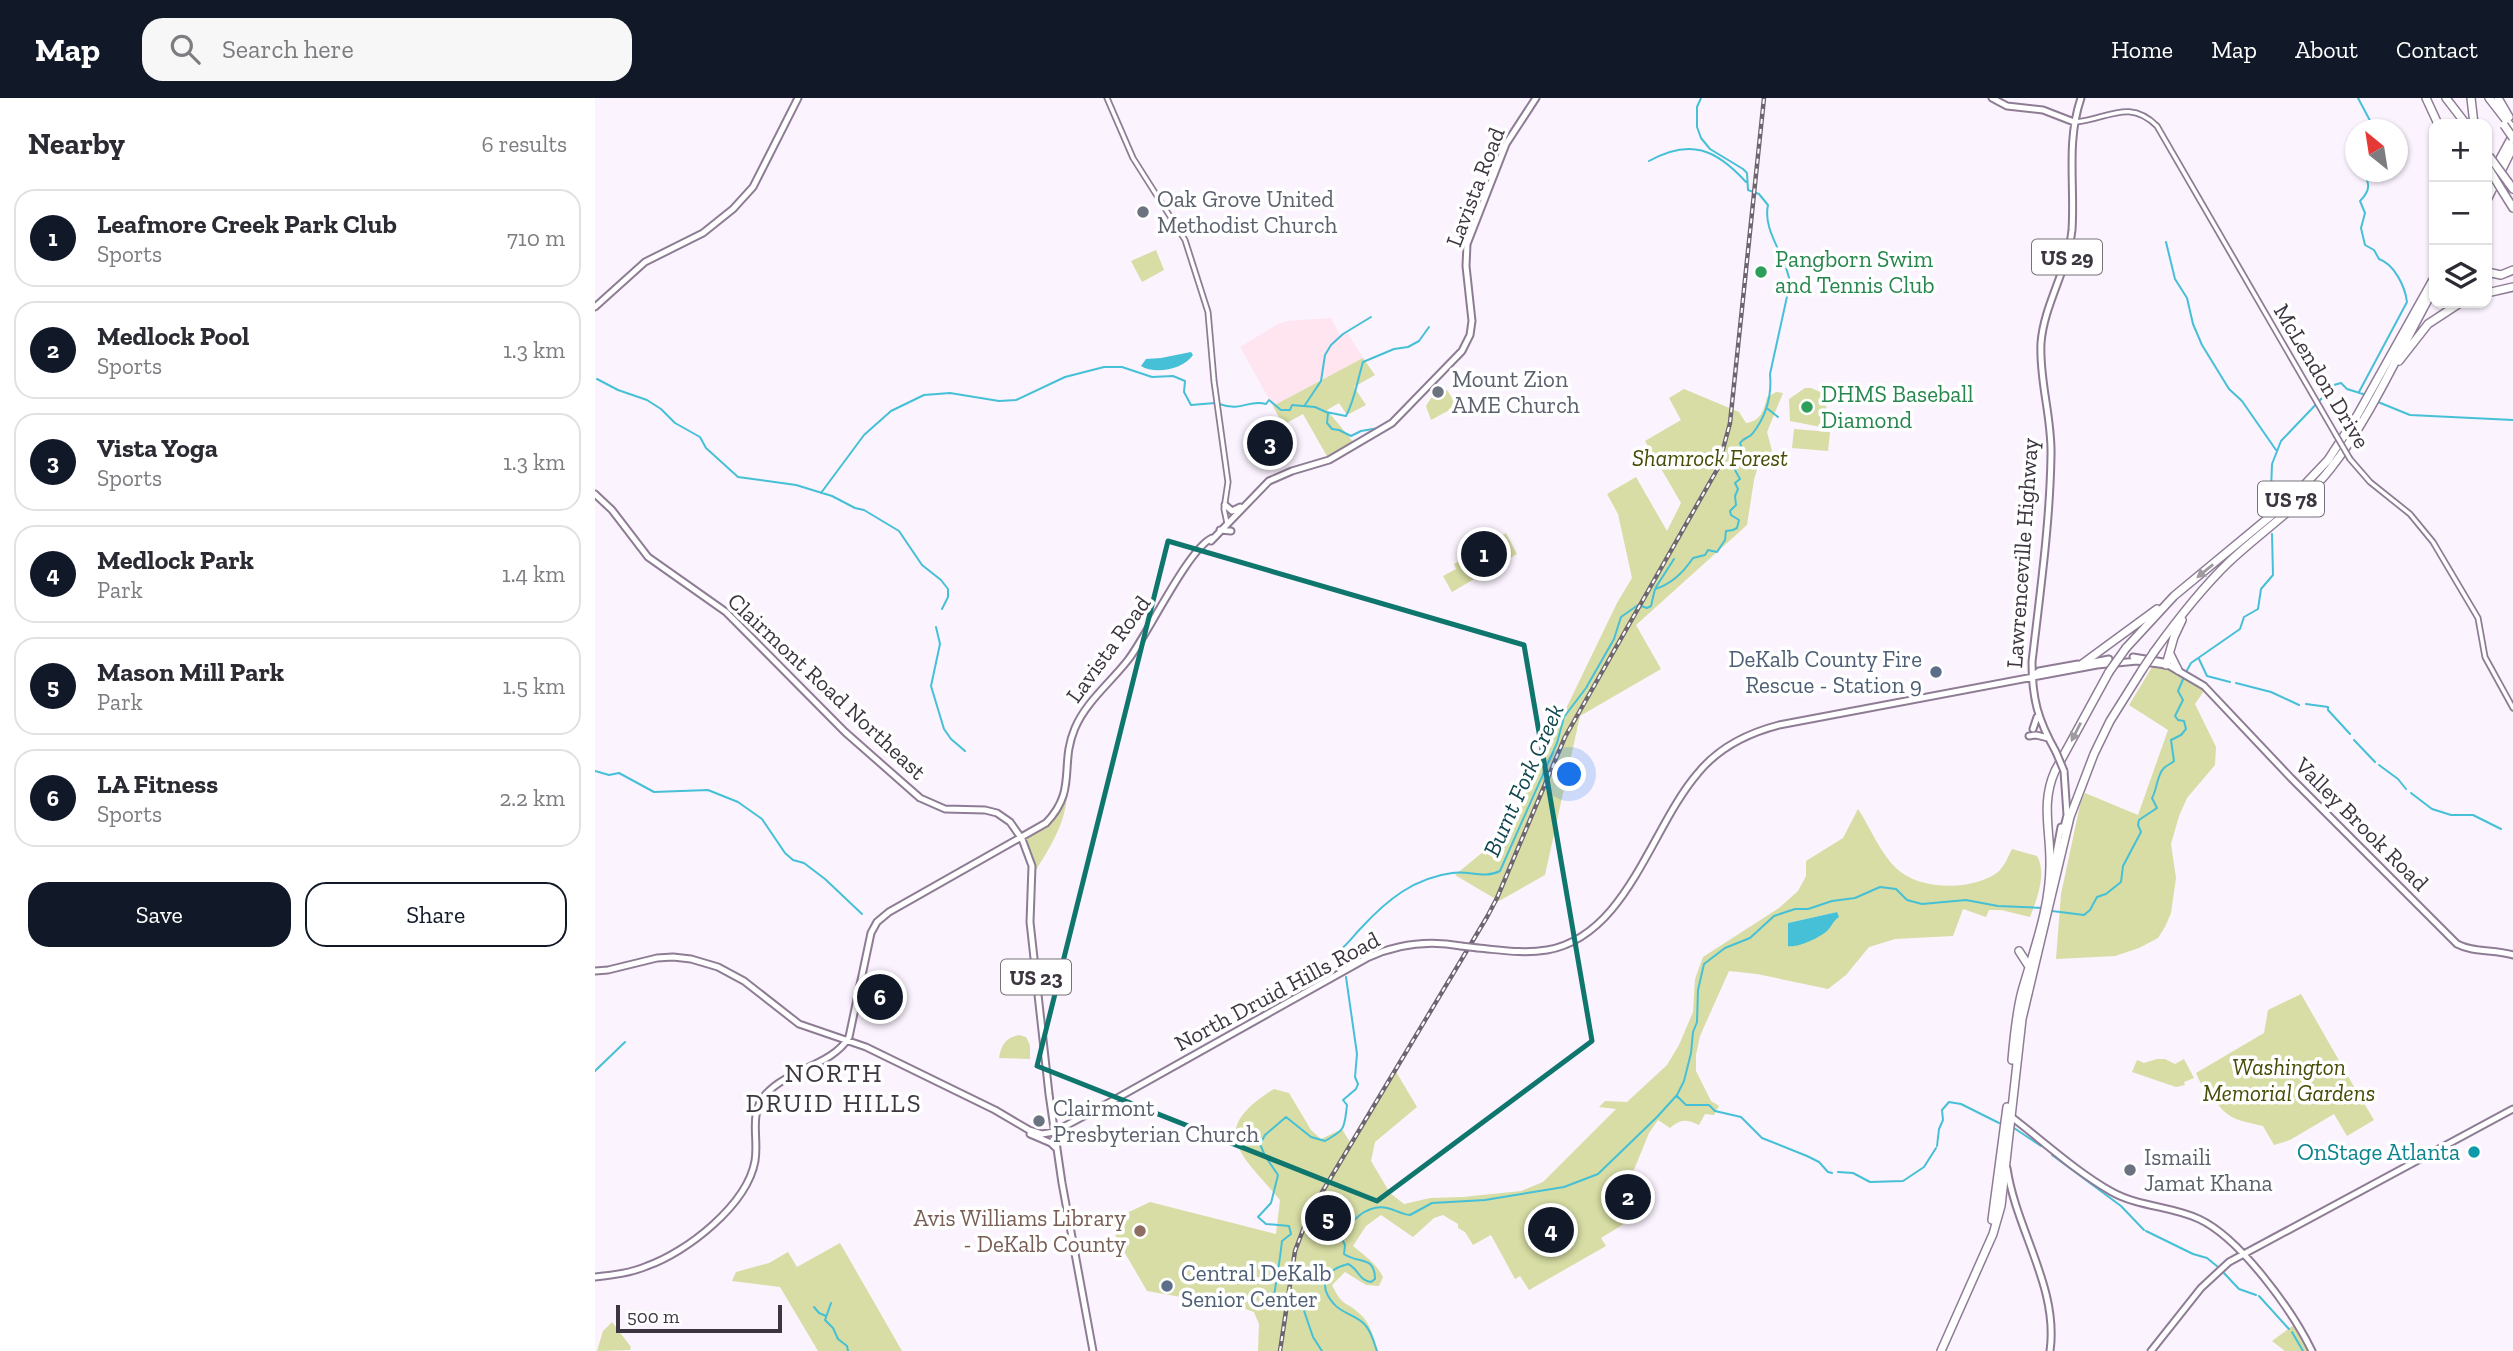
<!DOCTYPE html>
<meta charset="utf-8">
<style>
body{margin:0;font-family:"Zilla Slab",serif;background:#f7f7f7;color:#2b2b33}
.controls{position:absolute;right:21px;top:21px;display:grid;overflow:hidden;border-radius:14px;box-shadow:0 2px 5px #0004}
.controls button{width:63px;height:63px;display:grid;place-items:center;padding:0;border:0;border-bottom:2px solid #e1e1e2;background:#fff;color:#2b2b33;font:35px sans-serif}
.compass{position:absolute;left:1750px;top:21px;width:63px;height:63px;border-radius:50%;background:#fff;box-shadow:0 2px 5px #0004;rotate:330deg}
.scale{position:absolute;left:21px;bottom:18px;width:166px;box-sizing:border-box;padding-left:7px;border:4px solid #3d3540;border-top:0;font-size:19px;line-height:24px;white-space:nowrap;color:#3d3540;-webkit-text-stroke:5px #fff;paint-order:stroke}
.you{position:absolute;left:975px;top:677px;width:24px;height:24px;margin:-18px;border:5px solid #fff;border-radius:50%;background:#1a73e8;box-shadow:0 0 0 10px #1a73e833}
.badge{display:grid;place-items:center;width:46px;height:46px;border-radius:50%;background:#111827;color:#fff;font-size:23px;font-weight:700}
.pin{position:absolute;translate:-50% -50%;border:4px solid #fff;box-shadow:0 2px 7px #0006}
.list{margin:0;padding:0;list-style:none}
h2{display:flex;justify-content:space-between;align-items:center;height:91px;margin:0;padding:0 28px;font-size:30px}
h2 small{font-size:23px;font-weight:400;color:#7c7c81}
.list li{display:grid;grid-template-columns:46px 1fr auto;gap:21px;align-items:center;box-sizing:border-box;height:98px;margin:0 14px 14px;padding:0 14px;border:2px solid #e1e1e2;border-radius:21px}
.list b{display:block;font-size:26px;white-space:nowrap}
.list p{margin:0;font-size:23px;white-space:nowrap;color:#7c7c81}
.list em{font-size:23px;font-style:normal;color:#7c7c81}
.actions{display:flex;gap:14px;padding:21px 28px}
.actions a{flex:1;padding:16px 0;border:2px solid #111827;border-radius:21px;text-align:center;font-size:24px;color:#111827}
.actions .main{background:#111827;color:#fff}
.icon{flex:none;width:38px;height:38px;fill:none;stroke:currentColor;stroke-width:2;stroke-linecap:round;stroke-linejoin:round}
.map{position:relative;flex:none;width:1918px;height:1253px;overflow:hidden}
header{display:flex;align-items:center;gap:42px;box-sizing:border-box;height:98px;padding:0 35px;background:#111827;color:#fff}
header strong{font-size:33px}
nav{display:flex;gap:38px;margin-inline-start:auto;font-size:24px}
.search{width:490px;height:63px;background:#f7f7f7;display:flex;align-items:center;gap:18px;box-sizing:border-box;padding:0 24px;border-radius:21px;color:#7c7c81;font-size:26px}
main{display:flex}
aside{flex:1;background:#fff}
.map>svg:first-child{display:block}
</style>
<header>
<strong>Map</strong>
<div class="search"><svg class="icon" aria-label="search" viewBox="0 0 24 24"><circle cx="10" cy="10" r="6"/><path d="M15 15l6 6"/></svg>Search here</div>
<nav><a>Home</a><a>Map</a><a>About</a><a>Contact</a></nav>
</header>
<main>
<aside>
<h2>Nearby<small>6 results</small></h2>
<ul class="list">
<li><span class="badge">1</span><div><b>Leafmore Creek Park Club</b><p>Sports</p></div><em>710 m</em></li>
<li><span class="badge">2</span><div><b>Medlock Pool</b><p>Sports</p></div><em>1.3 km</em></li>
<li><span class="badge">3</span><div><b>Vista Yoga</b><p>Sports</p></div><em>1.3 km</em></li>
<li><span class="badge">4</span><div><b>Medlock Park</b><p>Park</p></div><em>1.4 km</em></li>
<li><span class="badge">5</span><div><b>Mason Mill Park</b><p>Park</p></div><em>1.5 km</em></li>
<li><span class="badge">6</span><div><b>LA Fitness</b><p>Sports</p></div><em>2.2 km</em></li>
</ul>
<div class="actions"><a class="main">Save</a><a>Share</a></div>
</aside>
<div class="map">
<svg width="1918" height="1253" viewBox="0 0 1918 1253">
<rect width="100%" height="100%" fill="#fbf3fe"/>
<path fill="#fee5ef" d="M736,220L745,237L752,234L768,260L678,308L645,249L683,226L693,223Z"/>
<path fill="#d7dda4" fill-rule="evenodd" d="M561,152L569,172L547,184L536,163Z
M768,260L780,277L759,289L771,307L752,317L744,305L732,312L759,345L733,360L708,316L688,327L678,308Z
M1210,290H1216L1230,296L1233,329L1231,330L1195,323L1194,301Z
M1089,291L1144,314L1151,325C1166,323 1169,312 1172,299L1181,294L1188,295L1172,334L1177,353L1165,361L1159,382L1152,427L1041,527L1066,571L985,618L950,777L904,803L860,777L911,735L1022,505L1037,480L1023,416L1012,396L1041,379L1072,433L1086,405L1050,343L1086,322L1074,300Z
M852,292L862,308L836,322L831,308L836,300L842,299Z
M1199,331L1235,334L1233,353L1197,350Z
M911,435L922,456L857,494L848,478L861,471L859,466Z
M1559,566L1582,574L1611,590L1600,606L1621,649L1620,667L1592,700L1584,718L1576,746L1581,780L1576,815L1570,829L1563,840L1544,850L1520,858L1461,861L1466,796L1485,707L1490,695L1543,717L1573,632L1534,607Z
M472,688C474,720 456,748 439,775L427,741L458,718Z
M1263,711C1275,729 1285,755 1301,770C1324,793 1378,793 1403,774C1410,768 1413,758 1417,751L1442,758C1452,775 1442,801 1435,819L1406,812H1394L1391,819L1368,811L1358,838L1300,841L1274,849L1251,877L1233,891L1162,876L1134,873L1105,938L1101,957V973L1116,1003L1124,1008L1119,1017L1110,1016L1104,1027C1091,1021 1086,1021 1075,1030L1063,1022L1054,1035L1036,1079L1053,1086L1050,1097L1053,1105L1032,1124L1006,1140L1011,1148L934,1192L925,1178L920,1181L896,1137L878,1147L870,1134L863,1130V1126L848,1117L839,1120L818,1139L786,1117L771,1128L758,1148C771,1159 780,1164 788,1179L784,1188L771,1187L750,1174L737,1187C748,1210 750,1202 765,1216C775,1224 779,1241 783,1253H663L664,1226L659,1214L648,1210L552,1193L523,1143L515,1123L555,1104L681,1136L685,1102C646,1056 611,1033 679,991L694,995L716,1032L726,1041L747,1031L756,1046L800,972L822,1009L780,1044L776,1063L795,1095L809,1106L835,1100L868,1099L926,1093L948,1084L1021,1011L1004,1009L1010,1003L1032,1004L1072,967L1084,947L1098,914L1100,881L1108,859L1184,810L1203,793L1211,778V763L1248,740ZM1242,814C1232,839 1217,841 1193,848V825Z
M1706,896L1766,1001L1758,1006L1767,1002L1779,1022L1752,1038L1739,1016L1695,1042L1679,1047L1668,1028C1643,1022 1632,1022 1618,999H1608V990L1601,975L1669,935L1673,912Z
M424,937L431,939L435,947V961L404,960C406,948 410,939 424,937Z
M1562,961H1570L1580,966L1589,961L1599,980L1589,984L1590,987L1581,989L1537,974L1542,962L1549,965Z
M245,1145L307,1253H223L185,1189L137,1183L141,1174L174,1165L193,1154L202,1169Z
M17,1224L36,1249L35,1252L2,1253L8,1233Z
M1700,1226L1718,1253H1690L1677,1243Z"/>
<path fill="#45c0d6" d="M596,254L598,257C589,271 560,277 546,268L551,261L566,260Z
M1242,814L1244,819C1238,823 1237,828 1232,833C1224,840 1203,850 1193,848V825Z"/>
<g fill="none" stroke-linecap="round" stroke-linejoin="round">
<path stroke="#45c0d6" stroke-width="2" d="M1763,0L1780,32
M1054,63C1095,40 1121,51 1151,84
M1571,144L1580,181L1592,200L1598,226L1607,247L1634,291L1647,303L1681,352
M2,281L23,292L52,302L66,311L80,325L105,339L111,350L143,379L201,387L237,398L260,410L269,412L304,433L327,467L346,482L353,491V499L347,511
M1764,294L1812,204C1810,188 1799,166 1784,161L1779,152L1770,147L1766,130L1770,115L1765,103C1775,93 1776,85 1767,74
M1783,304L1815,317L1918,322
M624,306C648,314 653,301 671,306L674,302L686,312H695L697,307L720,309L731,314L751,318C760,301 762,284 768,264L799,251L813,249L824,243L834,229
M710,307L726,283L730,257L736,247L748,236L776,219
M1173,311L1183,319
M733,315L732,325L737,331L744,332L756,338L766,333L784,330
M226,395L269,337L296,313L329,297L355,295L404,303L421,302L470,279L509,269H527L557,279L578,278L590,283L589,294L596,307L620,305
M1672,413V396L1676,393L1677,366L1686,343L1729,298L1732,289L1746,285L1752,291L1768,296
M1061,489L1079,461
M341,529L345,546L336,588L349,631L356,641L370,653
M1604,561L1612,578L1635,584
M1591,574L1596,565L1645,531L1649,519L1663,511L1666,491L1678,477L1677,436
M1641,585L1676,594L1704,607
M1711,606L1733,609V612L1755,636
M1759,642L1780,664
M1784,667L1803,681L1811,691
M0,673L14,677L24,675L59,694L113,692L143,704L167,721L190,755L198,762L209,765L230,781L267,816
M1816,695L1837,711L1856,717H1878L1906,731
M1457,813L1489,817L1495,812L1502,799L1511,796L1526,784L1528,768L1546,734L1543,727L1544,722L1562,710L1557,700C1562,692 1562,676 1569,670C1572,667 1576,666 1579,663L1576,642L1586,637L1591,631L1589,623L1583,622L1580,618L1588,602L1583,593L1589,579
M747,868L745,852C754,845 759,837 767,829C792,802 819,780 857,775C873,772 890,781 905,773L962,645L969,619L991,590L1019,541L1026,519L1043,507L1052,510L1056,508L1060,491C1077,486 1088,475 1098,460L1110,457L1113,452L1122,454L1130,442L1131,433L1138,432L1142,430L1144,422L1136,417L1135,413L1141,407L1140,398L1143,391L1140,385L1145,381L1140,372L1149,356L1145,345C1149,339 1155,340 1158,335C1172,317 1177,298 1175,276L1195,185C1192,159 1167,133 1173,107L1164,96L1153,92L1152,75L1148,71L1115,51L1106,40L1102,29V9L1106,0
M0,973L30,944
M1082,998L1091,1007H1114L1120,1013L1146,1019L1167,1040L1212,1058L1224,1064L1233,1074L1237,1075
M1419,1030L1446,1048
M1342,1048L1344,1031L1348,1022L1347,1012L1354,1004L1366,1006L1404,1025
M1457,1057L1526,1108L1549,1132
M1243,1074L1258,1075L1275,1084L1308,1083L1329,1069L1341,1050
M1551,1133L1598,1156L1612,1160L1623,1169
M1627,1173L1644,1191L1661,1197
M1664,1198L1694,1231
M236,1205L230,1222L238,1230L243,1241L252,1248L253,1253
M219,1209L224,1215L231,1218
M1697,1234L1708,1253
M727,1253L718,1239L705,1201L690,1196L685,1202L679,1198C682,1178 685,1162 687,1143L696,1136L694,1128L671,1126L663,1119L676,1105L683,1077L670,1058L665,1046L670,1037L691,1019L716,1039L730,1043C751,1031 749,1031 752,1007L748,1002L761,991L763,986L760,979L762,956L751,879
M782,1253C779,1245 777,1235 771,1228C763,1217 747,1216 739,1206C723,1188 729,1172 753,1166C763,1170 764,1183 776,1184L780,1181C780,1157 763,1166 749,1156L750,1147L747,1141C753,1123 773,1106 792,1110C801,1112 806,1116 815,1117L837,1105L890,1102L969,1089L1003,1076L1062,1019L1082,997L1089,983L1096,955L1098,934L1102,924L1103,892L1109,866L1130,850L1155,840L1179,818L1200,811H1213L1237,803L1260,800L1285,789L1301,791L1312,802L1327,806L1371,802L1403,808L1448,810"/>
<g stroke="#8e7c95" stroke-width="7">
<path id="minor" d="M512,0L538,60L590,142L613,214L619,283L633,384L629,411L632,425
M1481,24C1513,21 1534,0 1562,28L1741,337
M1755,361L1775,384L1815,416L1838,444L1883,520L1890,559L1918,610"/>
</g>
<g stroke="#8e7c95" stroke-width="9">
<path id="major" d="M1397,0L1412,8L1448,12L1479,24
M0,209L50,164L108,135L138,111L158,89L203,0
M0,396L17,412L53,459L131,514L250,634L325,700L350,711L390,712L402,715L415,724L427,741L437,768L435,824L454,996L467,1085L498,1253
M630,407L637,413L645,409
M625,432L636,433
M616,443L674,383L697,373L734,362L797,325L867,253L875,237L877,223L871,168L872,146L911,46L941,0
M1538,559L1568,564L1609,588L1696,680L1862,846C1879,855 1900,851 1918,857
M1493,565L1514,561
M1439,577L1444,573L1483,566
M1438,631L1442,619
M1434,638L1441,637L1453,640
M1461,654C1443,622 1437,601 1437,564C1445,495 1455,425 1456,357C1457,319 1444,283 1446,245C1449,206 1473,172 1477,132C1480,87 1471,44 1486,0
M1468,733L1472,717L1469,673
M1458,771L1466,729
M883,850C906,852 928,856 952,852C1032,838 1056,729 1103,675C1124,649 1153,635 1184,627L1502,567L1542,563L1571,567
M0,873L13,872L62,860L78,859L96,861L123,869L149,883L204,926L271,949L400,1012L434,1032L447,1036L459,1034L517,1003L772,860C802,846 833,842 866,848
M1414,1017C1448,1043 1480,1073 1517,1094C1544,1109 1576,1108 1604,1121C1645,1140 1697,1212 1717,1253
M435,1036L456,1045L460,1049
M1412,1070C1421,1132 1464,1190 1455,1253
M0,1179C18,1177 36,1175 52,1168C92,1154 152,1107 160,1063C164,1039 153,1016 171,996C193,971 237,968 254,939L276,835L282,824L294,814L451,725C483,692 464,667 480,630C491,604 515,585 533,562C553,536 593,451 617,440
M1556,1253L1606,1190L1634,1164L1918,1011"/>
</g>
<g stroke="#8e7c95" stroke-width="10">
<path id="highway" d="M1831,0L1843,26
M1851,0L1871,26
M1876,0L1879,26
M1894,0L1918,31
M1903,0L1914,19
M1913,84L1918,91
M1892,85L1918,37
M1908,94L1918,110
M1892,102L1918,49
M1892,174L1906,177L1918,172
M1892,195L1918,189
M1804,263L1833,226L1865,205
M1531,550L1579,498L1695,402L1733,362L1763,316L1839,180
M1559,554C1582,522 1606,491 1634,464C1668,432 1708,406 1736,370C1775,320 1804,254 1835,198
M1575,556L1583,572
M1487,566L1562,511
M1571,567L1579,539L1587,522
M1424,853L1433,867
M1417,962C1419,939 1421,916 1427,893C1439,851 1456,807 1455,763C1455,731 1446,704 1460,673L1514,574
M1397,1122L1412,1009
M1346,1253L1398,1136L1406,1108L1427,921L1475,719L1499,656L1515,623L1547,572"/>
</g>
<use href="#minor" stroke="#fff" stroke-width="3.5"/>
<use href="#major" stroke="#fff" stroke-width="5"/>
<use href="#highway" stroke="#fff" stroke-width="7"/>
<g stroke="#6d6570" stroke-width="4.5">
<path id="rail" d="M685,1253L700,1153L714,1116L892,819L902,800L970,639L1123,370L1135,325L1169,0"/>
</g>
<use href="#rail" stroke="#fff" stroke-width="2" stroke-dasharray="5" stroke-linecap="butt"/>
<g stroke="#8e7c95" stroke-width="7" stroke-linecap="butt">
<path id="minor-bridge" d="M1741,337L1755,361"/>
</g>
<g stroke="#8e7c95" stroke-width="9" stroke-linecap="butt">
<path id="major-bridge" d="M1461,654L1469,673
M866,848L883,850"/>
</g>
<g stroke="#8e7c95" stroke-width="10" stroke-linecap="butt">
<path id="highway-bridge" d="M1909,27L1918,40
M1894,58L1913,84
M1892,68L1908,94
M1547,572L1559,554
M1514,574L1531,550"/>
</g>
<use href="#minor-bridge" stroke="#fff" stroke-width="3.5"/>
<use href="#major-bridge" stroke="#fff" stroke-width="5"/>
<use href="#highway-bridge" stroke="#fff" stroke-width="7"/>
</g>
<defs><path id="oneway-solid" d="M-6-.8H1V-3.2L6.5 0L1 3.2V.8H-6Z" transform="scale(1.75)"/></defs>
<g fill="#9e9aa0">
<use href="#oneway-solid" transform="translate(1610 473) rotate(141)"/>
<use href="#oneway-solid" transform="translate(1481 634) rotate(117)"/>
</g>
<path fill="none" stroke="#0f766e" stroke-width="5" stroke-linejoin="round" d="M573,443L929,547L997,943L782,1103L442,968Z"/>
<g fill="#6b7280" stroke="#fff" stroke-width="2.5">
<circle cx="548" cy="114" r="7"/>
<circle cx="843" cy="294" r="7"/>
<circle cx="444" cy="1023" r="7"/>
<circle cx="1535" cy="1072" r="7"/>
</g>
<g fill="#2e9e5b" stroke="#fff" stroke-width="2.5">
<circle cx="1166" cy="174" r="7"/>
<circle cx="1212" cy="309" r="7"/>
</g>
<g fill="#5c6f8a" stroke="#fff" stroke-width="2.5">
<circle cx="1341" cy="574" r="7"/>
<circle cx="572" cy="1188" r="7"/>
</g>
<circle fill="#0f9aa8" stroke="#fff" stroke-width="2.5" cx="1879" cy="1054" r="7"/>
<circle fill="#8d6e63" stroke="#fff" stroke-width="2.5" cx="545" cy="1133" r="7"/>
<g text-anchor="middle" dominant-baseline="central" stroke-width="7" stroke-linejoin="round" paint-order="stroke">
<g fill="#fff" stroke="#777279" stroke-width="2">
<rect x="1437" y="141.5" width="70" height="35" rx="5"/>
<rect x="1663" y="383.5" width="66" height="35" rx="5"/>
<rect x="406" y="861.5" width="70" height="35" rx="5"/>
</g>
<g font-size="21" font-weight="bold" fill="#3d3540">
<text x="1472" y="159">US 29</text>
<text x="1696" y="401">US 78</text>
<text x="441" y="879">US 23</text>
</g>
<g font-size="23" fill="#3d3540" stroke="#fff">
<text transform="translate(880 89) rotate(-69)">Lavista Road</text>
<text transform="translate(1727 278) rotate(59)">McLendon Drive</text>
<text transform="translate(1427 455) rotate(-86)">Lawrenceville Highway</text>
<text transform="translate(513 551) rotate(-54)">Lavista Road</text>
<text transform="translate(232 588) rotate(43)">Clairmont Road Northeast</text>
<text transform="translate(1767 726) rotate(45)">Valley Brook Road</text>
<text transform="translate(682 893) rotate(-28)">North Druid Hills Road</text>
</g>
<g font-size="23" fill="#5b616d" stroke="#fff" text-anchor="start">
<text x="562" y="101">Oak Grove United<tspan x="562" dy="26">Methodist Church</tspan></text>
<text x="857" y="281">Mount Zion<tspan x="857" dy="26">AME Church</tspan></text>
<text x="458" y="1010">Clairmont<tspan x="458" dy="26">Presbyterian Church</tspan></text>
<text x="1549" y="1059">Ismaili<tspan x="1549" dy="26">Jamat Khana</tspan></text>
</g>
<g font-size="23" fill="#27864d" stroke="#fff" text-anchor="start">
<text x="1180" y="161">Pangborn Swim<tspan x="1180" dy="26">and Tennis Club</tspan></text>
<text x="1226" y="296">DHMS Baseball<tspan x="1226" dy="26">Diamond</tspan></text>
</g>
<g font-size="23" font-style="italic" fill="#474b06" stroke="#fff">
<text x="1115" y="360">Shamrock Forest</text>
<text x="1694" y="969">Washington<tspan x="1694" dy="26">Memorial Gardens</tspan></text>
</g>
<g font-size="23" fill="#4e5e75" stroke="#fff" text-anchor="end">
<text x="1327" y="561">DeKalb County Fire<tspan x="1327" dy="26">Rescue - Station 9</tspan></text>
<text x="586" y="1175" text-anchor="start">Central DeKalb<tspan x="586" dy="26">Senior Center</tspan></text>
</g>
<g font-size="23" fill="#0d838f" stroke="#fff" text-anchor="end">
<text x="1865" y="1054">OnStage Atlanta</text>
</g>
<g font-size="23" fill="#785e54" stroke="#fff" text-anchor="end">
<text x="531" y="1120">Avis Williams Library<tspan x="531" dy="26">- DeKalb County</tspan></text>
</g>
<g font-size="24" font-style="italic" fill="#114750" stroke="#fff">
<text transform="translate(928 682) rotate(-66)">Burnt Fork Creek</text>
</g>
<g font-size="26" letter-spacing="2" fill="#3d3540" stroke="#fff">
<text x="239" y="975">NORTH<tspan x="239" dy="30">DRUID HILLS</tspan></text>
</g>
</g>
</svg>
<div class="controls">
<button>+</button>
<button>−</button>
<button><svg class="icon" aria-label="layers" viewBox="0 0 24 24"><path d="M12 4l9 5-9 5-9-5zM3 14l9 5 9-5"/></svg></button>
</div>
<svg class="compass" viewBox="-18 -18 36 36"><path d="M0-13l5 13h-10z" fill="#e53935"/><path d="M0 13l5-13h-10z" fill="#7c7c81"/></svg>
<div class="scale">500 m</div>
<div class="you"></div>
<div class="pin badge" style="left:889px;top:456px">1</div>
<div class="pin badge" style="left:1033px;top:1099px">2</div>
<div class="pin badge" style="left:675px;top:345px">3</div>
<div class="pin badge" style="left:956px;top:1132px">4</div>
<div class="pin badge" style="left:733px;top:1120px">5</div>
<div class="pin badge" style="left:285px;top:899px">6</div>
</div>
</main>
